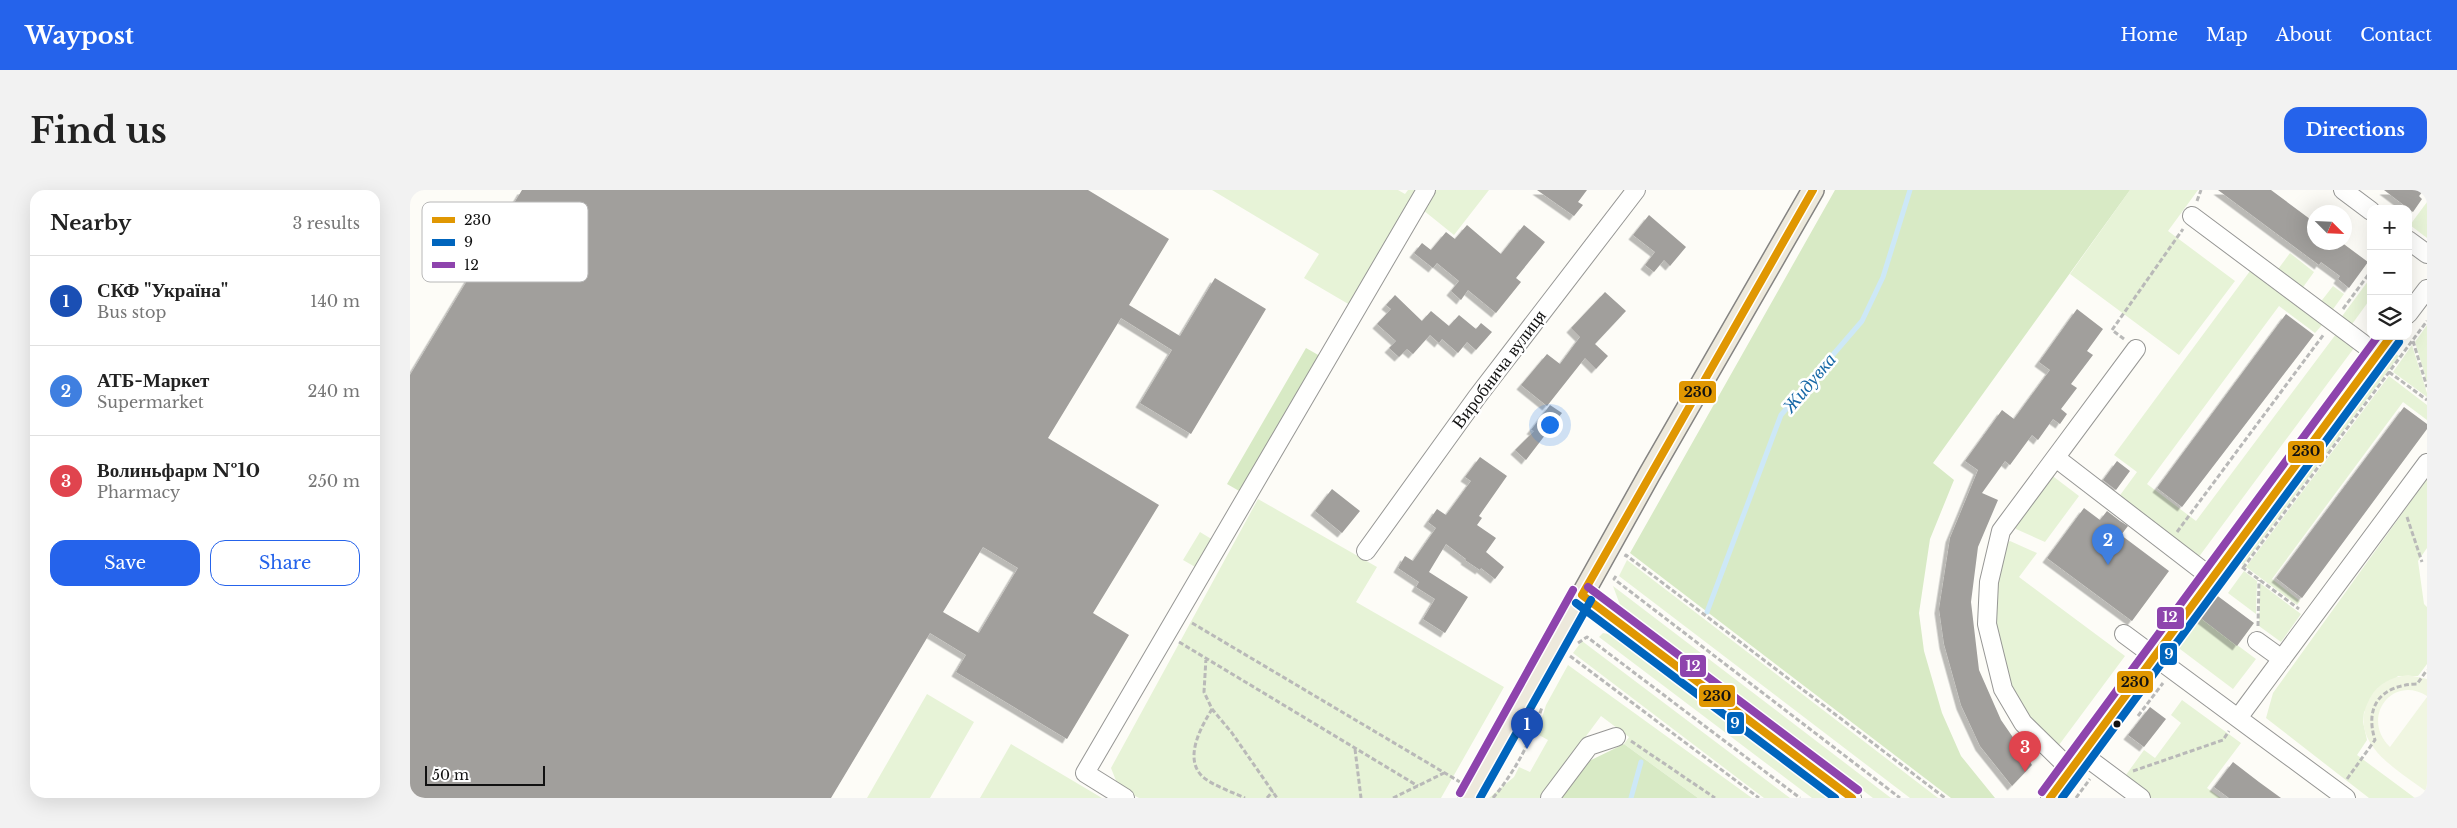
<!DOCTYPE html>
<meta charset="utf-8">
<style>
body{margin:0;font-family:"Libre Baskerville",serif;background:#f2f2f2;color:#222}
.controls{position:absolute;right:15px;top:15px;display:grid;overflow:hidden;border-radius:10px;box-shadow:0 5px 20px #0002}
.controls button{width:45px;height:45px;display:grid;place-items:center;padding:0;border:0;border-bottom:1px solid #e0e0e0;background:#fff;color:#222;font:25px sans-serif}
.compass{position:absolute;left:1897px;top:15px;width:45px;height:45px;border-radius:50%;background:#fff;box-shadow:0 5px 20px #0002;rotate:114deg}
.scale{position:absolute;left:15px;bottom:12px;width:120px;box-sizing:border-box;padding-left:5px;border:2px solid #111;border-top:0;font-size:14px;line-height:18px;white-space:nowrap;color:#111;-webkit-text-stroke:4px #fff;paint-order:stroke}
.you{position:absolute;left:1139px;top:234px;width:18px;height:18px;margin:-12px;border:4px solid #fff;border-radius:50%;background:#1a73e8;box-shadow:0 0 0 8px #1a73e833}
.badge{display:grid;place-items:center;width:32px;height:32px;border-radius:50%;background:#2563eb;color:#fff;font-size:16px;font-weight:700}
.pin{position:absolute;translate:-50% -41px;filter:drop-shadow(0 1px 2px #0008)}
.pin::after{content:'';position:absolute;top:26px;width:18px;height:15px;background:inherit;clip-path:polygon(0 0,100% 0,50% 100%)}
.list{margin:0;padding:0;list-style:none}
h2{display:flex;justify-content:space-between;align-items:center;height:65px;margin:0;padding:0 20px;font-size:21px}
h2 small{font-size:16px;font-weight:400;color:#767676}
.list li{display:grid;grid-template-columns:32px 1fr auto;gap:15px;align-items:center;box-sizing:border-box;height:90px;padding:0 20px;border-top:1px solid #e0e0e0}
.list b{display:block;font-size:19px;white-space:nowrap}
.list p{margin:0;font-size:16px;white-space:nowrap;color:#767676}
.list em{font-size:16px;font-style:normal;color:#767676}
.actions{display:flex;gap:10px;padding:15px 20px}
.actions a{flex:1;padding:11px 0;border:1px solid #2563eb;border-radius:15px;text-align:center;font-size:18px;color:#2563eb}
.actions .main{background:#2563eb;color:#fff}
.icon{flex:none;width:28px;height:28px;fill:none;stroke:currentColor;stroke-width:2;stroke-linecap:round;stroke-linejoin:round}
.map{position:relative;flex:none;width:2017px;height:608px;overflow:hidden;border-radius:15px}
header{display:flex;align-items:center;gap:30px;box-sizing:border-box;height:70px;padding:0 25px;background:#2563eb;color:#fff}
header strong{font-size:24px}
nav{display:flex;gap:28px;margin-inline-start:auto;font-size:18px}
.intro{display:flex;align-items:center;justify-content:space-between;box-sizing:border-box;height:120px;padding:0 30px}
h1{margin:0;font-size:35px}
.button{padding:12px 22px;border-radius:15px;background:#2563eb;color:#fff;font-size:18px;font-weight:700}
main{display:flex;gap:30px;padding:0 30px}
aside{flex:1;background:#fff;border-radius:15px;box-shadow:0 5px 20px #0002}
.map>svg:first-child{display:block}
</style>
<header>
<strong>Waypost</strong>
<nav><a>Home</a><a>Map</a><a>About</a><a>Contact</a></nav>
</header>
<div class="intro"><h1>Find us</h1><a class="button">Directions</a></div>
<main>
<aside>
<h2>Nearby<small>3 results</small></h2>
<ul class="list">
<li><span class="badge" style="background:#1a4fb4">1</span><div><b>СКФ &quot;Україна&quot;</b><p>Bus stop</p></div><em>140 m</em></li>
<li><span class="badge" style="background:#3f7fe0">2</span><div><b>АТБ-Маркет</b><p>Supermarket</p></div><em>240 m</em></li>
<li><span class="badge" style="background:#e0444e">3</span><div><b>Волиньфарм №10</b><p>Pharmacy</p></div><em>250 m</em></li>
</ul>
<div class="actions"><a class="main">Save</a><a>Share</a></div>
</aside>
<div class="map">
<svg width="2017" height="608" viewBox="0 0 2017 608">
<defs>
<filter id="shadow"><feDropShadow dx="-4.5" dy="4.5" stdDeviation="0" flood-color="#0004"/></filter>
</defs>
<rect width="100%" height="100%" fill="#fdfcf7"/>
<path fill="#e7f3d7" d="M802,0H988L995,4L998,0H1009L940,115L894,88L909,64Z
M1024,0H1079L1044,45L1013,20Z
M1720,0H1788L1758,41L1825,91L1769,165L1660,84Z
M2017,12V48L2000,35Z
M1880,63L1904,82L1891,100L1866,82Z
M1840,81L1912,135L1905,143L1869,116L1737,294L1786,331L1926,144L1944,158L1788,368L1708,308L1727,282L1704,265Z
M1961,87V108L1940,137L1930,129Z
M1923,96L1934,104L1921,122L1909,114Z
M2017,135V192L2005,152Z
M2002,155L2017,203V207L1983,182Z
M1981,161L1989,166L1833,375L1825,369Z
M1979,186L2017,215V230L1993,212L1862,389L1890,411L1887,415L1836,377Z
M1640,284L1669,306L1635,352L1606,339L1604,333Z
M2017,289V358L2008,371L2014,414L2017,417V474L2008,486H1988L1954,522L1953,532L1957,550L1947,565L2005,608H1959L1856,528L1863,503Z
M848,309L967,377L946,412L1094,497L1031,608H729L709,598L701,578Z
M790,342L803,350L787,378L773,370Z
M1600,351L1627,363L1609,387L1715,466L1646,559L1633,548L1597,497L1582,434L1593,355Z
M1217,370L1528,608H1500L1209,386Z
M1834,381L1847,391L1846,424L1818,403Z
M1850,393L1891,424L1871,452L1849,436Z
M1203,396L1481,608H1463L1210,415Z
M1788,426L1846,469L1823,499L1766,456Z
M1193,443L1204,445L1216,451L1425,608H1402L1189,447Z
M1172,451L1380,608H1354L1163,463Z
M1158,475L1342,608H1288L1214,554L1219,547L1191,526L1130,608H1079L1104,587L1109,577L1120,582L1138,550L1127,544L1136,515Z
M517,504L564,532L520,608H457Z
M1772,510L1831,553L1797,598L1811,608H1738L1713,589L1734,560L1745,568L1771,533L1761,525Z
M601,554L692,608H570Z"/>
<path fill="#d8eac5" d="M1425,0H1720L1523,273L1544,290L1520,349L1509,423L1514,461L1532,523L1551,566L1585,608H1541L1220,363Z
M896,158L910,166L831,302L817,294Z
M1214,554L1288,608H1147L1173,574Z"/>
<path fill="#f0f6e1" d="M1998,485L2017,489V506C1982,484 1950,528 1980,557L2017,507V602C1988,580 1935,552 1960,508C1968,493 1982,487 1998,485Z"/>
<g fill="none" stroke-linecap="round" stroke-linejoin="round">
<path stroke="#cde8f7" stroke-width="5" d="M1297,422L1371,225L1452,131L1473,87L1500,0
M1221,608L1231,572"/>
</g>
<path fill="#a19f9c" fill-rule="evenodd" filter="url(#shadow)" d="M112,0H678L759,49L719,115L770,146L805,88L856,119L781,244L730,213L762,160L711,128L638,248L749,315L683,423L719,445L657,549L546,482L556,465L520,443L421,608H0V185ZM573,357L608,378L569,443L533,422Z
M1127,0H1177L1168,12L1173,15L1164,26Z
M1808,0H1861L1904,32V52H1931L1958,72L1939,98L1928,89L1930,86L1911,72L1909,75Z
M1974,0H2014L2009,6L2012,9L2003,22Z
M1239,25L1276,57L1260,76L1254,70L1244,82L1235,75L1245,62L1223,45Z
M1057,35L1091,64L1114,35L1135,52L1106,88L1111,92L1086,123L1058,100L1051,110L1041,101L1049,91L1027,73L1023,78L1004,63L1012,53L1021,60L1036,42L1045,49Z
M1195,102L1216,121L1185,154L1198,166L1186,179L1175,168L1137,216L1111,195L1137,164L1150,174L1170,147L1161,138Z
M985,105L1012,131L1021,121L1039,136L1049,125L1066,139L1071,133L1082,142L1066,160L1057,152L1048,163L1032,149L1029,153L1020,145L1003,164L997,159L989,167L979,158L986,151L967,134L981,119L976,115Z
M1667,119L1693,139L1677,161L1683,165L1661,194L1667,198L1651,219L1657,224L1650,234L1643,229L1628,250L1622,245L1600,275L1595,271L1572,303L1588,310L1568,357L1561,412L1569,480L1591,530L1622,575L1602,596L1570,556L1551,515L1534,454L1529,419L1540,348L1568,280L1555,271L1592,220L1604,229L1640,180L1629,172Z
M1876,124L1904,145L1772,317L1747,298Z
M1140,215L1152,223L1116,270L1105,260L1124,241L1121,240Z
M1994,217L2017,234V239L1892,408L1866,388Z
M1070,267L1097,286L1069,326L1072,328L1067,335L1086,348L1076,362L1094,377L1085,389L1071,378L1070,380L1055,370L1056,369L1036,354L1019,382L1058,407L1035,443L1013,429L1025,409L1006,397L1009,392L988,378L995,366L1003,371L1026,338L1018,332L1027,319L1036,325L1061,291L1055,287Z
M1707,271L1720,281L1706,300L1693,290Z
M922,299L950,321L932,343L905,321Z
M1674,318L1690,330L1697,321L1710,331L1718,336L1711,345L1759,381L1722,431L1637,368Z
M1805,404L1844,433L1827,456L1788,426Z
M1740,517L1756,529L1734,557L1718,545Z
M1823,572L1849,592L1871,608H1819L1804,597Z"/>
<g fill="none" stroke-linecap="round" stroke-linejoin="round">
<g stroke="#979795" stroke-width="20">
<path id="minor" d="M1933,0L1961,21
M1782,26L1968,165
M1998,50L2017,64
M1998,124L2017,99
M1646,268L1802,388
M956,361L1067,207L1226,0
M1172,405L1442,608
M1714,444L1936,608
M1847,451L1872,469
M1828,528L2017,273
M1672,564L1731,608
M1661,580L1613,533L1593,499L1577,434L1579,392L1591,341L1726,159
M715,608L675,583L1016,0
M1140,608L1179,556L1206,547
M1640,608L1981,146"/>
</g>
<g stroke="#858482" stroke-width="24">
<path id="major" d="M1059,608L1239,285L1403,0"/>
</g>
<path stroke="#b9b9b8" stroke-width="3" stroke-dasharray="5 2.5" stroke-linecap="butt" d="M1787,11L1791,0
M1933,119L1961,81
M1714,149L1702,140L1773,39
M2003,151L2017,197
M1979,182L2017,210
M1997,327L2012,372
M1767,342L1914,144
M1215,367L1216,365L1535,608
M1832,377L1889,419
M1833,378L2017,131
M1206,386L1204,389L1490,608
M782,433L1050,592
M1848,436L1849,390
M769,452L1008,596
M1168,453L1177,447L1390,608
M1160,466L1349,608
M796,468L794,502L802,519L822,543L867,608
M802,519C791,537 773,569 793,587C802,595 824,603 835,608
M1728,526L1753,493
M1221,551L1305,608
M945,559L951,608
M1723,581L1813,550L1819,541
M1937,589L1965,550C1954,515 1972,495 2007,494L2017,480
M857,608L863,601
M983,608L1034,583
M1083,608C1106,580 1121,551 1132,517
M1666,608L1680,589"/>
<use href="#minor" stroke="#fffffe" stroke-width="18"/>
<use href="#major" stroke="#ede9dc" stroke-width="21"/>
<g stroke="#fff" stroke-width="11">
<path id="bus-1" d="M1172,405L1403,0
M1172,405L1442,608
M1640,608L1981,146"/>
</g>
<g stroke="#fff" stroke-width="11">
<path id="bus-2" d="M1166,413L1425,608
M1070,608L1181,410
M1652,608L1989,152"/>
</g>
<g stroke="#fff" stroke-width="11">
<path id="bus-3" d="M1178,397L1448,600
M1632,602L1968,146
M1050,603L1163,400"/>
</g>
<use href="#bus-1" stroke="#e09702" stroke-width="8"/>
<use href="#bus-2" stroke="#0065bd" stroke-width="8"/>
<use href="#bus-3" stroke="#8e44ad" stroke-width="8"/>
</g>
<circle fill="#111" stroke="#fff" stroke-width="2" cx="1707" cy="534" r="4.5"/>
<g text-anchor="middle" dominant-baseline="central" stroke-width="5" stroke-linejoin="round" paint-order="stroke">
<g font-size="18" fill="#111" stroke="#fff">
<text transform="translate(1089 179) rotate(-53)">Виробнича вулиця</text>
</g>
<g font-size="19" font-style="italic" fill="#1768a6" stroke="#fff">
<text transform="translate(1399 193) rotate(-50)">Жидувка</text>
</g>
</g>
<rect x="12" y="12" width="166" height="80" rx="8" fill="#fff" stroke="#b8b8b8" stroke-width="1"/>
<rect x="22" y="27" width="23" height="6" fill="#e09702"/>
<rect x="22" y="49" width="23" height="7" fill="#0065bd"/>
<rect x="22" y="72" width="23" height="6" fill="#8e44ad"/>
<g font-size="14" fill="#111">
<text x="54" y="35">230</text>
<text x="54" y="57">9</text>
<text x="54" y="80">12</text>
</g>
<g stroke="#fff" stroke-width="2">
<rect x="1268" y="190" width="39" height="24" rx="5" fill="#e09702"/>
<rect x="1877" y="250" width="38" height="24" rx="5" fill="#e09702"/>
<rect x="1746" y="416" width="29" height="24" rx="5" fill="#8e44ad"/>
<rect x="1749" y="452" width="19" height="24" rx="5" fill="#0065bd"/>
<rect x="1269" y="464" width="28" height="24" rx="5" fill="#8e44ad"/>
<rect x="1706" y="480" width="38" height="24" rx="5" fill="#e09702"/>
<rect x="1288" y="494" width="38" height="24" rx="5" fill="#e09702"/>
<rect x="1316" y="521" width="19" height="24" rx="5" fill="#0065bd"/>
</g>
<g font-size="14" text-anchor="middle" font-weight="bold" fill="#fff">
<text x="1760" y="432">12</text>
<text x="1759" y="469">9</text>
<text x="1283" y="481">12</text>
<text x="1325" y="538">9</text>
</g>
<g font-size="14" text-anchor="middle" font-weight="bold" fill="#111">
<text x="1288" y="207">230</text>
<text x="1896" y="266">230</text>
<text x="1725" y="497">230</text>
<text x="1307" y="511">230</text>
</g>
</svg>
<div class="controls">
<button>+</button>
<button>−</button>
<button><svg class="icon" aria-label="layers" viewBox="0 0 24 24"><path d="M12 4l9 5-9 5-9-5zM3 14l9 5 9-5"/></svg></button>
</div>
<svg class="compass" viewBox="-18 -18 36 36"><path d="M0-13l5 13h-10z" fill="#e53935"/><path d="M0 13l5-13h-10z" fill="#767676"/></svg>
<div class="scale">50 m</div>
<div class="you"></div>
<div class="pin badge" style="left:1117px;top:559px;background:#1a4fb4">1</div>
<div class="pin badge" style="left:1698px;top:375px;background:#3f7fe0">2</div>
<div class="pin badge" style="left:1615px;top:582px;background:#e0444e">3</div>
</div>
</main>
